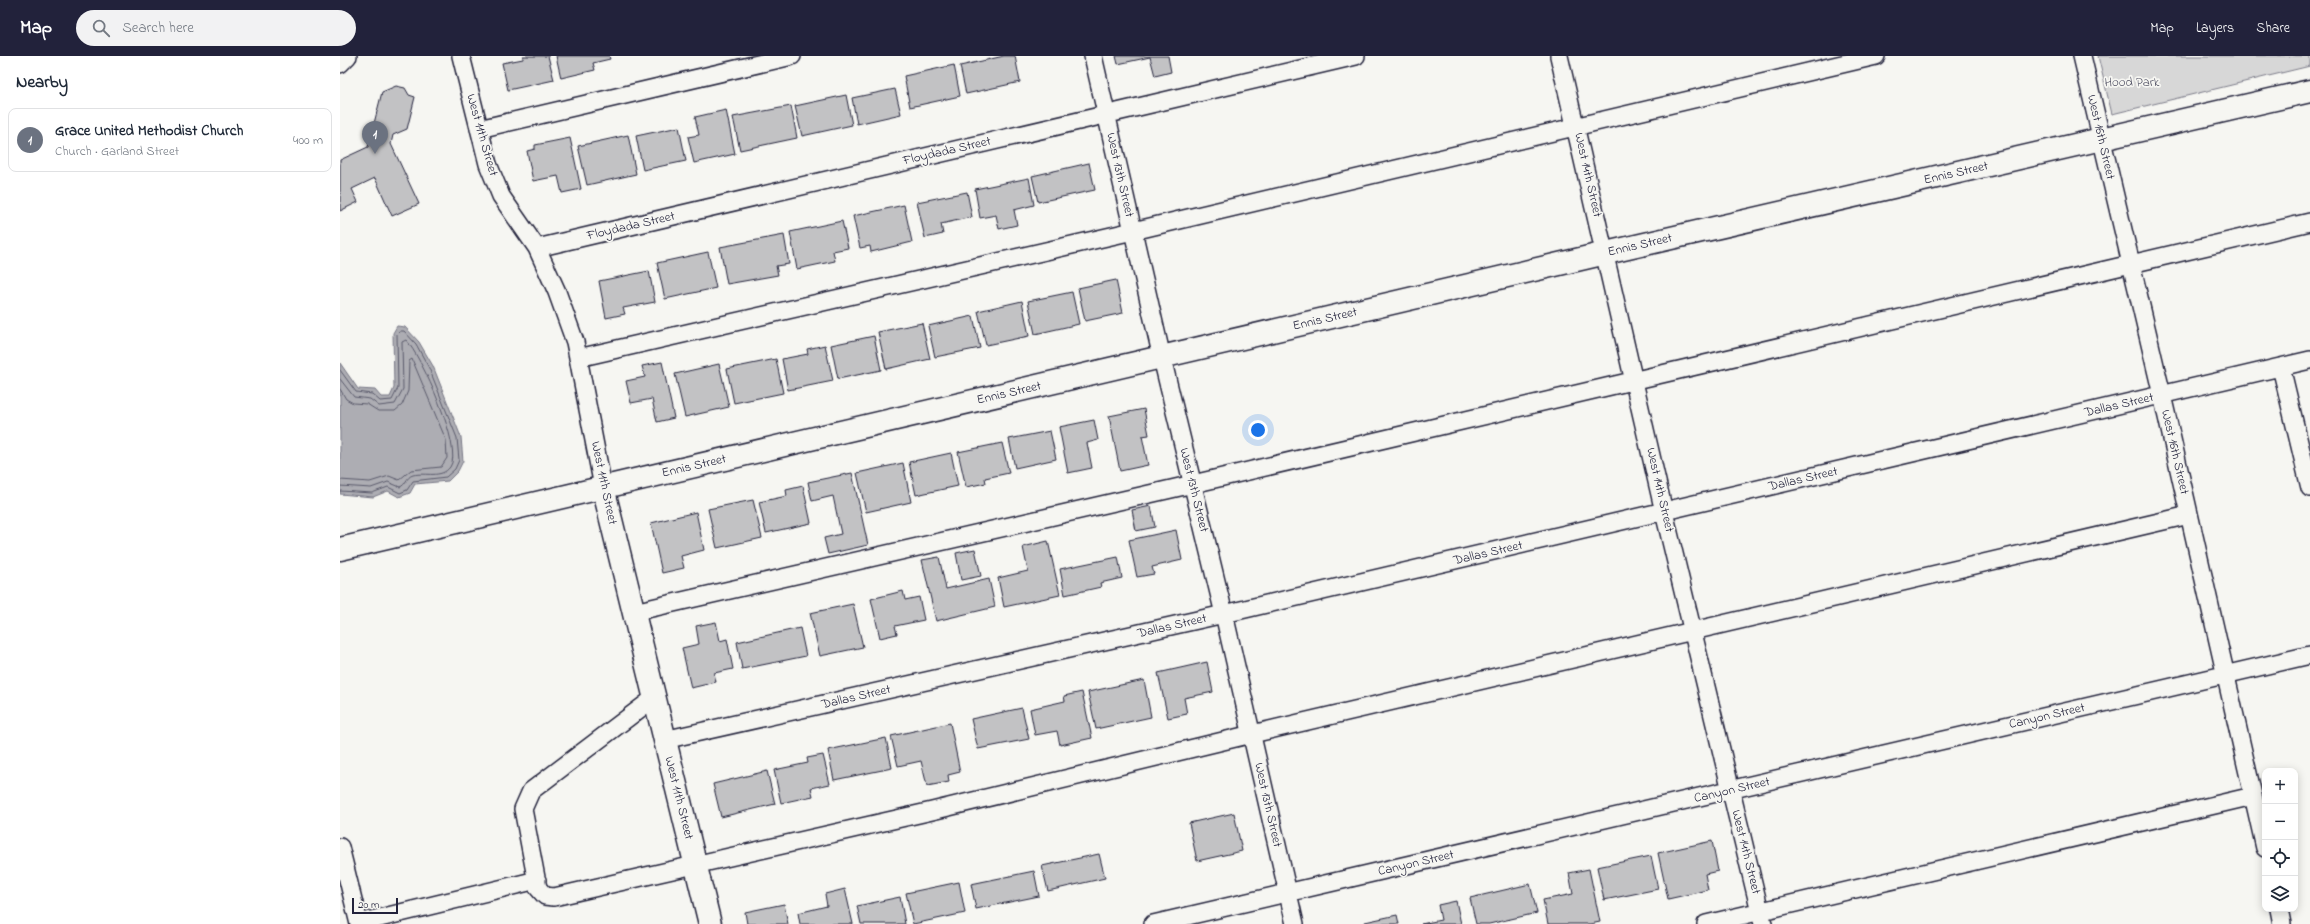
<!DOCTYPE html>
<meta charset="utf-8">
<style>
body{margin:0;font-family:"Indie Flower",sans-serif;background:#f2f2f3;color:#1f2937}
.controls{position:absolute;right:12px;bottom:12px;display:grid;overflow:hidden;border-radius:8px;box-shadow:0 2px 10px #0003}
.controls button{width:36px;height:36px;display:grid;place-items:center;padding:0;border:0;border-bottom:1px solid #e0e1e3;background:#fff;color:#1f2937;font:20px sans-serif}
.scale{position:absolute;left:12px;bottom:10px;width:46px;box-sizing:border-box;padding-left:4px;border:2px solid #22223b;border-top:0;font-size:11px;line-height:14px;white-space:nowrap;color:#22223b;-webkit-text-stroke:3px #f6f6f2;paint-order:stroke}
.you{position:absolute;left:918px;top:374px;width:14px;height:14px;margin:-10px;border:3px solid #fff;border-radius:50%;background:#1a73e8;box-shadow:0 0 0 6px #1a73e833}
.badge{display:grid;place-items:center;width:26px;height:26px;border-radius:50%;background:#22223b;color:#fff;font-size:13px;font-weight:700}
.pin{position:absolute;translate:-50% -33px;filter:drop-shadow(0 1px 2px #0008)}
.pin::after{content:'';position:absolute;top:21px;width:14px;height:12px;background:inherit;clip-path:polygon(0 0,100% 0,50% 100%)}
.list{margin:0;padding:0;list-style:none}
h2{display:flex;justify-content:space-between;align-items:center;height:52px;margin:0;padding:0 16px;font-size:17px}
h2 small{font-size:13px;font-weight:400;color:#747a83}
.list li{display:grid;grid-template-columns:26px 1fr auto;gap:12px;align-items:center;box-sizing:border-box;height:64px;margin:0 8px 8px;padding:0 8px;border:1px solid #e0e1e3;border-radius:8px}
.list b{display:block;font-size:15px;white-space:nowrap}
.list p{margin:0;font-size:13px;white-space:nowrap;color:#747a83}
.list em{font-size:13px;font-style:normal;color:#747a83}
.icon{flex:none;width:22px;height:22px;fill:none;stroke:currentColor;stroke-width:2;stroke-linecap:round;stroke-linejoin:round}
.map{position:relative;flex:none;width:1970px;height:868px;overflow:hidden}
header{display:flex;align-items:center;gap:24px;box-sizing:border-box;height:56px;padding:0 20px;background:#22223b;color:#fff}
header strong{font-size:19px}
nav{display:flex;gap:22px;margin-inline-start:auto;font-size:14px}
.search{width:280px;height:36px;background:#f2f2f3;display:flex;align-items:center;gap:10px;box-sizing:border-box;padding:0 14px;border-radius:22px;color:#747a83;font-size:15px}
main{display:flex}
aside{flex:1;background:#fff}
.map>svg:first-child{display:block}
</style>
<header>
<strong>Map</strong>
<div class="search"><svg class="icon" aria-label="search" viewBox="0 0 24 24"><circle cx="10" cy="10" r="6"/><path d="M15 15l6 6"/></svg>Search here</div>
<nav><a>Map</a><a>Layers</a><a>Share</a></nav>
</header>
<main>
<aside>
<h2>Nearby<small></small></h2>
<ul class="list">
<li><span class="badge" style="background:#6b7280">1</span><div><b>Grace United Methodist Church</b><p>Church · Garland Street</p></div><em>400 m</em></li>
</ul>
</aside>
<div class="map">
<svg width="1970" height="868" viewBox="0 0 1970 868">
<rect width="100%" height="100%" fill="#f6f6f2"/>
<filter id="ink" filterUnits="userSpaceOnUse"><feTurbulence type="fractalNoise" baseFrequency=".025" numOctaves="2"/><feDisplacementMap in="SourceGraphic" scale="8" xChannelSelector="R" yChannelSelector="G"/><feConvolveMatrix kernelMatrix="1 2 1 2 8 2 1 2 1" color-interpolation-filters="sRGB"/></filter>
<g filter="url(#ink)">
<path fill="#d7d7d7" stroke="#7c7c89" d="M1758,0H1970V10L1772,58Z"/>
<path fill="#adadb3" stroke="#757583" d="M57,270L65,271L79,286L93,310L121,381L123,405L118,415L108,425L75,428L70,437L59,441L48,435L33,441L0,438V307L18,333L35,334L41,341H50L54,332L53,277Z"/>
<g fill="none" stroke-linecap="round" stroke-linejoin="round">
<path stroke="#5a5a6b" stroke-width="1" d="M0,314L16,336L32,338L40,345L52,344L58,332L57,278L60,275H64L76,288L89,312L117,382L119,404L115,413L106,421L73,425L67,434L60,437L48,431L32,437L0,435
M0,323L14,341L30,343L39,350L55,348L63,333L62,286L66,284C81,300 124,393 110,411C101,423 86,416 73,419C66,421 66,429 60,431L48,426L31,432L0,430
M0,333L6,343L13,347L27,348L38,355H55L62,349L68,335L69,305L72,303L106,384L107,402L101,411L71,414L59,424L49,420L30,426L0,424"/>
</g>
<path fill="#c2c2c4" stroke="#22223b" d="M183,0H208L214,24L168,34L162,7L183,3Z
M216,0H269L270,3L253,7L255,14L221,22Z
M664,0H675L680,26L626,38L620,10Z
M776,0H828L831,16L815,20L810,1L778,8Z
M614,9L620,40L570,51L564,20Z
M56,30L65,32L69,39L75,41L67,73L53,79L51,88L79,148L52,160L35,122L12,133L18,146L0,155V104L28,91L42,36Z
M555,33L561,58L517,68L512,42Z
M506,39L512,69L462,80L455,50Z
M451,50L457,82L400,94L393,61Z
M386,54L395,98L354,107L348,81L359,79L355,61Z
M339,71L346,105L303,114L296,80Z
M288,79L296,118L247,129L238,90Z
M230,82L241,133L222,137L218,120L193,125L187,95L195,93V89Z
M749,107L755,134L698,146L692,120Z
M689,122L694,149L674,154L677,169L659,173L656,159L640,162L635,133Z
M627,136L632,161L601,168L603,178L585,182L577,146Z
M564,149L572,186L531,196L530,190L520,192L513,160Z
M502,165L508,192L493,195L495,205L457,213L450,176Z
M444,179L449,208L436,210L438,219L387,228L380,191Z
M368,196L376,232L325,243L317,207Z
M309,215L315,246L283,252L285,258L266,262L259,225Z
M776,224L783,257L745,265L738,232Z
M732,236L739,268L695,278L688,245Z
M682,245L689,280L646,289L638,255Z
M633,260L640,292L595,301L588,270Z
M582,267L590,303L546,313L538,276Z
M534,280L541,314L498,323L491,289Z
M485,289L493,325L448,334L442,303L468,298L467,293Z
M436,303L443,337L394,347L387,313Z
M322,306L334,362L317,366L312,343L291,347L286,325L305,321L302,310Z
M379,308L389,351L345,361L335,318Z
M804,353L809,379L802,380L808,409L780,415L769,360Z
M754,364L758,384L747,387L752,412L728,417L719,371Z
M710,375L716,403L675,412L669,383Z
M662,387L669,417L645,422L646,427L626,431L618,396Z
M611,397L618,430L576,439L569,406Z
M563,407L571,446L526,456L517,417Z
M512,417L528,489L488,498L484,482L501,478L493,440L472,445L468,426Z
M463,430L471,467L426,477L419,446L447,440L446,434Z
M413,444L422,482L377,492L368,453Z
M811,450L815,471L796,475L792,454Z
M356,456L364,494L341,500L344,512L322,517L311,467Z
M836,474L842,504L812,511L814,518L797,521L789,484Z
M708,485L720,539L664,551L658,522L688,515L683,491Z
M635,493L641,520L621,524L616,497Z
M599,501L606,533L649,523L655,551L596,565L582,504Z
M778,501L782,522L760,527L761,531L725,539L720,513Z
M563,535L565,544L579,541L584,564L555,570L557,578L540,582L531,543Z
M513,548L523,591L480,600L470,557Z
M376,566L380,585L387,583L393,613L374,617L376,626L351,632L342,592L359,588L356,570Z
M460,572L466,600L402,613L397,586Z
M867,606L873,636L844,642L847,658L828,662L818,617Z
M804,624L811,661L756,673L748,636Z
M742,636L752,682L720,689L717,675L695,679L690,653L725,645L724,640Z
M682,652L689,683L638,693L631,663Z
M610,667L620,716L608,719L609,726L587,730L581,705L558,710L551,680Z
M546,682L552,712L494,724L488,694Z
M483,699L490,728L471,732L473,740L441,747L434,714L468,707L467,702Z
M427,715L435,748L381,761L373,728Z
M894,757L902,795L857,805L849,767Z
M1372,785L1378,815L1365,818L1368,834L1328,843L1318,797Z
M759,798L765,822L708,835L702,810Z
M1311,800L1318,833L1264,844L1257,811Z
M1249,813L1260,866L1250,868H1208L1203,844L1233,838L1229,817Z
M694,815L699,840L636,853L631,828Z
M619,826L625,857L573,868L566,837Z
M1190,828L1197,857L1149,868H1136L1130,842Z
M505,833L513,868H460L458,857L487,850L485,838Z
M560,841L565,868H521L517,850Z
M1116,845L1121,868H1081L1101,864L1098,849Z
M444,848L448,868H407L405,856Z
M1057,859L1059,868H1025V866Z"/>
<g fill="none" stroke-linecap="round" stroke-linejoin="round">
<g stroke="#22223b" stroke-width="20">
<path id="minor" d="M121,0L148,108L161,140L197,192L217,236L235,286L263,431
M753,0L822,302L884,558L955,868
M1219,0L1324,456L1423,868
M1742,0L1822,339L1925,792
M0,8L8,0
M139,73L452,0
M197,192L1016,0
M238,302L793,175L1536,0
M1941,311L1970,432
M294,556L853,428L1970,166
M314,642L191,735L183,753L198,832L205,840L214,841L592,755L912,678L1849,459
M324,684L884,558L1970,304
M0,791L19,868
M1939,853L1942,868
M19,867L197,824
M813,868L1970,599
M1366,868L1913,740"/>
</g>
<g stroke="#22223b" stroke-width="25">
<path id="major" d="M263,431L370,868
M0,493L1266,197L1970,35"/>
</g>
<use href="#minor" stroke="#f6f6f2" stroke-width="17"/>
<use href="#major" stroke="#f6f6f2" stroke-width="22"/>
</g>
</g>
<g text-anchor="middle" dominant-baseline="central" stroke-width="3.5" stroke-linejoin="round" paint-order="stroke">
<g font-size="13" fill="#4f4f62" stroke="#f6f6f2">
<text x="1792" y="26">Hood Park</text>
</g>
<g font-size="13" fill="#22223b" stroke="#f6f6f2">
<text transform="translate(142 79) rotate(74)">West 11th Street</text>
<text transform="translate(1761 81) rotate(77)">West 16th Street</text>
<text transform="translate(607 95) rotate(-13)">Floydada Street</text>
<text transform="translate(1616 117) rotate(-13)">Ennis Street</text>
<text transform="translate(780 119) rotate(77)">West 13th Street</text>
<text transform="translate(1248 119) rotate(77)">West 14th Street</text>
<text transform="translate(291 170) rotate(-13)">Floydada Street</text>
<text transform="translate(1300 189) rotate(-13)">Ennis Street</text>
<text transform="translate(985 263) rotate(-13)">Ennis Street</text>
<text transform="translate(669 337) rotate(-13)">Ennis Street</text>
<text transform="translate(1779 349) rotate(-13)">Dallas Street</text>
<text transform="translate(1835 396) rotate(77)">West 16th Street</text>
<text transform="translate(354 410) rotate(-13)">Ennis Street</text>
<text transform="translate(1463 423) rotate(-13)">Dallas Street</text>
<text transform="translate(264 427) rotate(78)">West 11th Street</text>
<text transform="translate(854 434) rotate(76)">West 13th Street</text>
<text transform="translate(1320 434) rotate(77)">West 14th Street</text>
<text transform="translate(1148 497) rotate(-13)">Dallas Street</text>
<text transform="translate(832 570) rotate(-13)">Dallas Street</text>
<text transform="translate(516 641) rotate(-13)">Dallas Street</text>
<text transform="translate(1707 660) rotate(-13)">Canyon Street</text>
<text transform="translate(1392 734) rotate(-13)">Canyon Street</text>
<text transform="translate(339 742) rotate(76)">West 11th Street</text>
<text transform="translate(928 749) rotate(77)">West 13th Street</text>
<text transform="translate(1406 796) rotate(76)">West 14th Street</text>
<text transform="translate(1076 807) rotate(-13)">Canyon Street</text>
</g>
</g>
</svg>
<div class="controls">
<button>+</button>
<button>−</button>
<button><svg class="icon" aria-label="locate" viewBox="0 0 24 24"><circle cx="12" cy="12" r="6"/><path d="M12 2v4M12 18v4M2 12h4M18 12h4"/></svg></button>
<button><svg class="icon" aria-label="layers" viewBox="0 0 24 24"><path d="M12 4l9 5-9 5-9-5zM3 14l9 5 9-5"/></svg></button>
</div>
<div class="scale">20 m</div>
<div class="you"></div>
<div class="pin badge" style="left:35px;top:98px;background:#6b7280">1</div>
</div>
</main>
